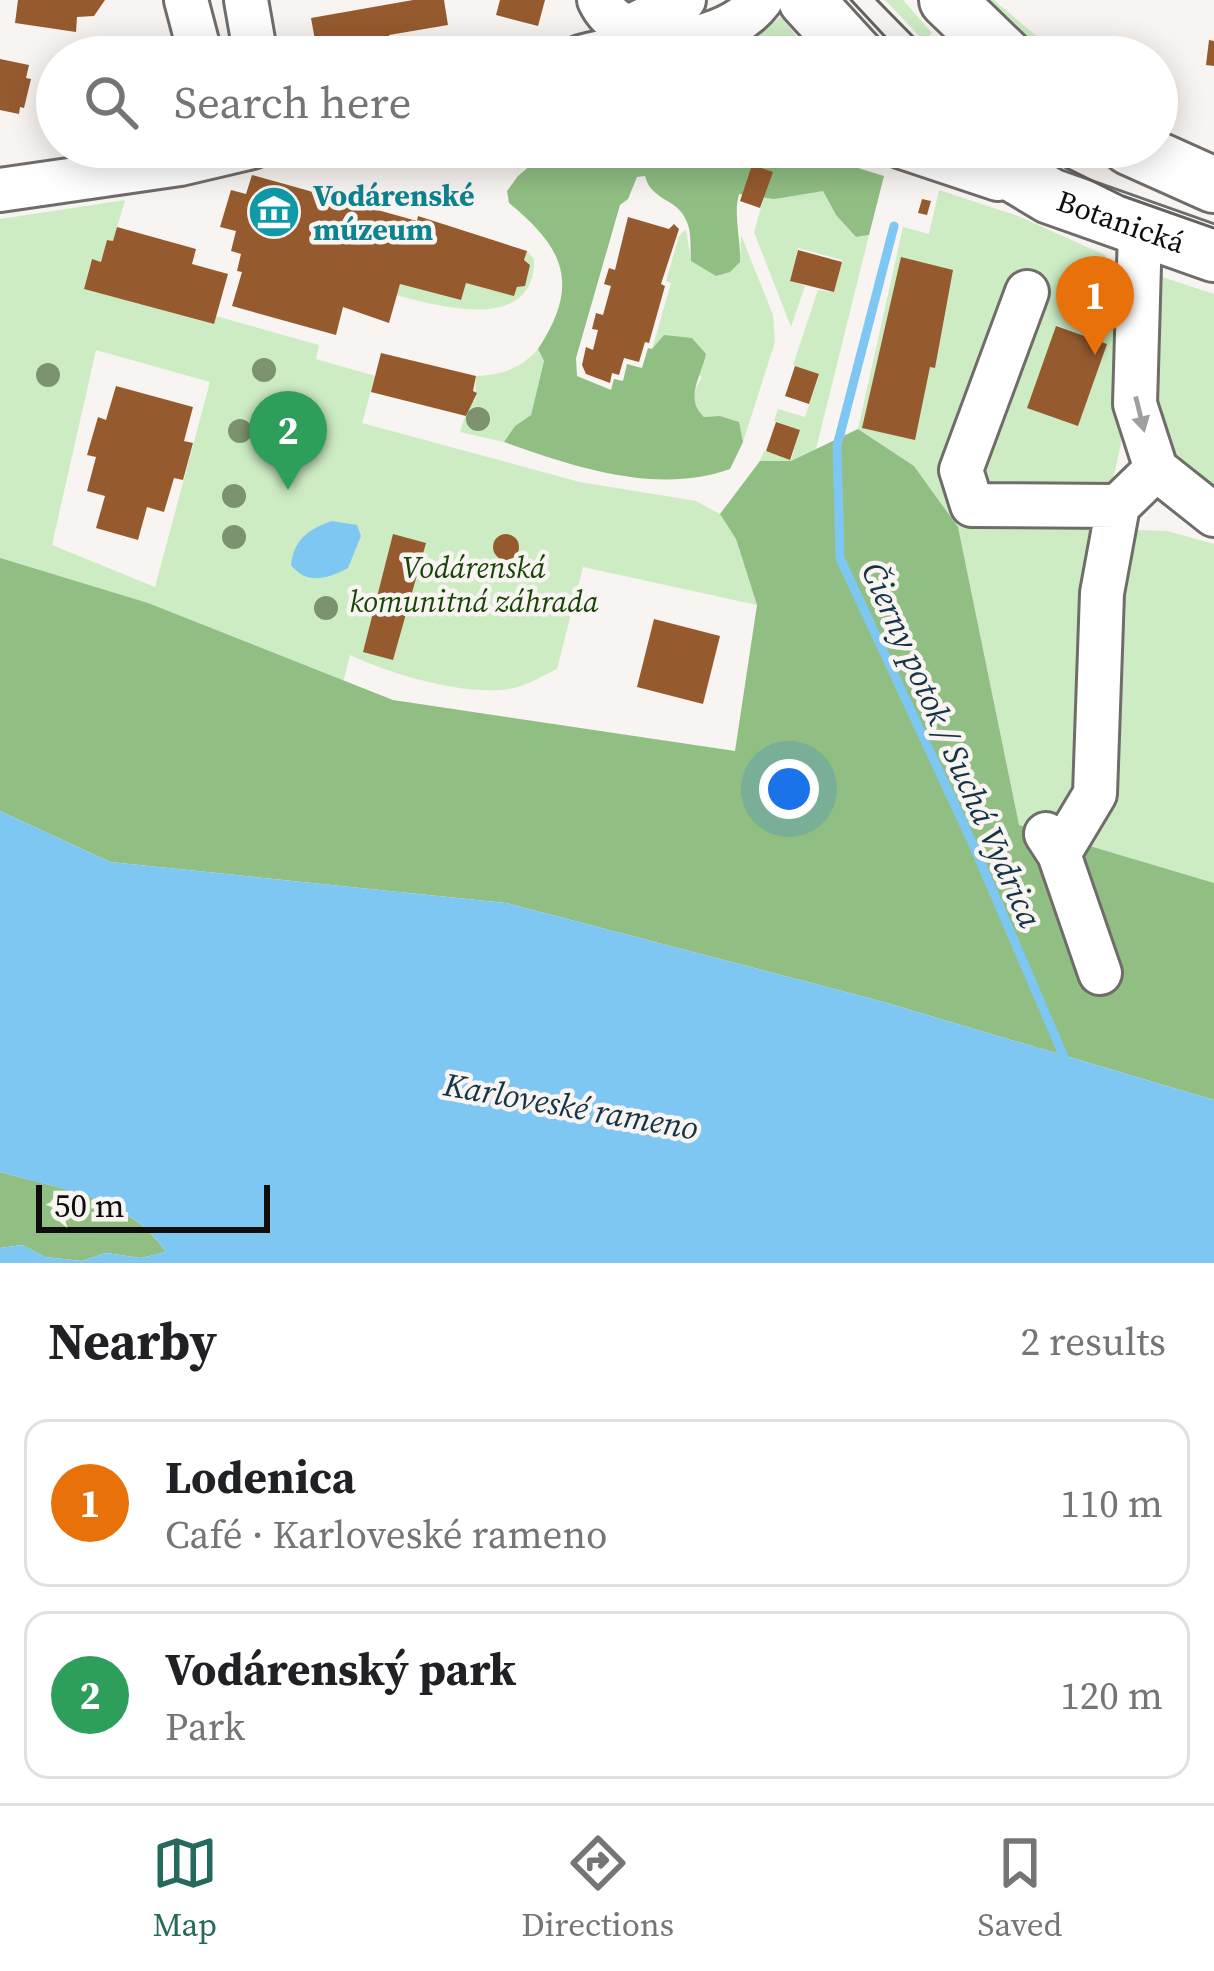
<!DOCTYPE html>
<meta charset="utf-8">
<style>
body{margin:0;font-family:"Source Serif 4",serif;background:#f6f6f6;color:#202124}
.scale{position:absolute;left:36px;bottom:30px;width:234px;box-sizing:border-box;padding-left:12px;border:6px solid #0f0e0d;border-top:0;font-size:33px;line-height:42px;white-space:nowrap;color:#0f0e0d;-webkit-text-stroke:9px #f8f4f1;paint-order:stroke}
.you{position:absolute;left:789px;top:789px;width:42px;height:42px;margin:-30px;border:9px solid #fff;border-radius:50%;background:#1a73e8;box-shadow:0 0 0 18px #1a73e833}
.badge{display:grid;place-items:center;width:78px;height:78px;border-radius:50%;background:#256a5c;color:#fff;font-size:39px;font-weight:700}
.pin{position:absolute;translate:-50% -99px;filter:drop-shadow(0 3px 6px #0008)}
.pin::after{content:'';position:absolute;top:63px;width:42px;height:36px;background:inherit;clip-path:polygon(0 0,100% 0,50% 100%)}
.list{margin:0;padding:0;list-style:none}
h2{display:flex;justify-content:space-between;align-items:center;height:156px;margin:0;padding:0 48px;font-size:51px}
h2 small{font-size:39px;font-weight:400;color:#757577}
.list li{display:grid;grid-template-columns:78px 1fr auto;gap:36px;align-items:center;box-sizing:border-box;height:168px;margin:0 24px 24px;padding:0 24px;border:3px solid #e0e0e0;border-radius:24px}
.list b{display:block;font-size:45px;white-space:nowrap}
.list p{margin:0;font-size:39px;white-space:nowrap;color:#757577}
.list em{font-size:39px;font-style:normal;color:#757577}
.icon{flex:none;width:66px;height:66px;fill:none;stroke:currentColor;stroke-width:2;stroke-linecap:round;stroke-linejoin:round}
.map{position:relative;flex:none;width:1214px;height:1263px;overflow:hidden}
.search{position:absolute;background:#fff;box-shadow:0 6px 30px #0003;left:36px;right:36px;top:36px;height:132px;display:flex;align-items:center;gap:30px;box-sizing:border-box;padding:0 42px;border-radius:66px;color:#757577;font-size:45px}
.sheet{height:540px;background:#fff}
nav{display:flex;justify-content:space-around;align-items:center;box-sizing:border-box;height:168px;border-top:3px solid #e0e0e0;background:#fff;font-size:33px;color:#757577}
nav a{display:grid;justify-items:center;gap:6px}
nav .on{color:#256a5c}
.map>svg:first-child{display:block}
</style>
<div class="map">
<svg width="1214" height="1263" viewBox="0 0 1214 1263">
<rect width="100%" height="100%" fill="#f8f4f1"/>
<path fill="#cdecc4" fill-rule="evenodd" d="M885,0H903L932,33L924,41Z
M968,0H994L1048,46L1044,57H1030Z
M781,17L813,57H704L752,36Z
M939,190L1018,216L1105,255L1114,270L1121,444L1102,529L1167,531L1214,544V883L1019,826L958,527L914,466L858,429L903,227L929,234Z
M823,191L836,215L856,237L869,235L816,449L791,461H760L764,451L791,459L800,430L774,421L778,409L805,417L819,375L793,365L818,290L834,292L842,260L798,248L790,280L805,286L791,327L754,232L764,197Z
M125,200L113,241L107,240L101,262L91,260L84,289L213,324L216,316L319,345L316,359L375,376L362,423L580,482L696,501L720,514L736,539L757,605L583,567L557,669C544,675 528,685 514,688C469,698 390,674 350,655L339,698L0,593V219ZM96,350L210,382L155,587L52,545Z
M686,229L691,261L740,262L741,235L773,315L775,342L743,442L738,422L720,416L704,417C689,404 693,393 702,377L652,349L671,283L666,281L679,236Z
M527,251L534,259C536,333 440,307 396,295L400,284L460,300L466,283L514,296L517,287L525,286L530,265L524,260Z
M1159,276L1214,294V500L1181,472L1155,423Z
M538,349L544,361L531,415L515,426L504,442L460,432L470,401H475L476,376C503,374 519,370 538,349Z"/>
<path fill="#90be83" d="M552,147H790L884,176L869,235L856,237L836,215L823,191L774,199L739,194C733,215 741,239 740,262L730,272L716,276L691,261C690,248 692,231 686,220C677,198 651,201 645,176L637,177L628,199L620,205L576,358L577,376L611,390L614,379L623,381L627,364L642,368L648,348L652,349L664,335L692,338L706,354C701,377 684,399 704,417L720,416L739,422L743,442L730,469C658,495 574,467 504,442L515,426L531,415L544,361L538,349C581,284 564,248 509,203L507,191L518,176Z
M858,429L914,466L958,527L1019,825L1214,883V1100L880,1001L506,903L110,862L0,811V558L148,603L393,700L735,751L757,605L736,539L720,514L760,461H791Z
M0,1172C60,1189 130,1197 166,1252L141,1258L106,1253L82,1261L45,1257L23,1245L0,1248Z"/>
<path fill="#7fc7f3" d="M332,521L357,525L361,536L348,568C328,579 306,585 291,565C294,539 309,529 332,521Z
M0,811L110,862L506,903L880,1001L1214,1100V1263H0V1248L23,1245L45,1257L82,1261L106,1253L141,1258L166,1252C131,1197 58,1189 0,1172Z"/>
<g fill="none" stroke-linecap="round" stroke-linejoin="round">
<path stroke="#7fc7f3" stroke-width="9" d="M894,226L837,446L840,558L971,840L1067,1064"/>
</g>
<path fill="#955b2f" d="M18,0H105L94,16L77,17L76,32L15,23Z
M413,0H444L448,25L389,35L390,40L399,38L406,42L403,57H318L311,18Z
M500,0H545L538,26L496,15Z
M1209,40L1214,41V66L1206,65Z
M0,59L29,65L26,78L31,79L24,108L20,107L19,114L0,110Z
M752,165L773,172L760,208L740,201Z
M252,175L417,221L418,216L527,251L524,260L530,265L525,286L517,287L514,296L466,283L461,300L400,284L389,323L343,307L336,335L232,306L242,272L237,271L241,254L231,251L236,231L220,227L231,190L246,194Z
M922,199L931,201L927,215L918,213Z
M628,217L669,229L674,224L679,229L661,284L665,286L649,343L645,342L639,362L624,358L619,375L612,373L610,383L586,374L582,365L586,347L593,350L598,330L592,329L596,313L603,315L611,286L604,284L609,268L615,270Z
M117,227L196,249L192,264L228,274L214,324L84,289L92,259L101,262L107,240L113,241Z
M798,250L842,262L834,292L790,281Z
M901,257L953,270L935,368L930,367L915,440L862,428Z
M1056,326L1107,344L1078,426L1027,408Z
M381,353L476,376L473,391L477,393L466,416L371,392Z
M795,366L819,374L809,404L785,396Z
M116,386L193,407L184,441L193,443L183,480L174,478L164,512L147,507L138,540L96,528L105,496L87,491L96,457L87,455L98,417L106,420Z
M776,422L800,430L790,460L766,451Z
M493 547a13 13 0 1 1 26 0a13 13 0 1 1-26 0Z
M393,534L426,543L393,660L363,652Z
M654,619L720,636L703,704L637,687Z"/>
<g fill="none" stroke-linecap="round" stroke-linejoin="round">
<g stroke="#706c6a" stroke-width="48">
<path id="minor" d="M186,0L201,57
M246,0L256,57
M599,0C613,29 633,28 662,31
M625,29L684,0
M581,57C635,40 723,51 761,0
M902,147L998,179
M0,190L180,164L252,147
M1140,230L1135,404L1156,469L1214,515
M1027,292L961,470L972,505L1118,506
M1046,834L1059,854L1100,973
M1059,854L1095,794L1102,593L1118,506L1156,469"/>
</g>
<g stroke="#706c6a" stroke-width="60">
<g id="major">
<path d="M806,0L858,57"/>
<path d="M947,0L1006,57"/>
<path id="s1" d="M968,147L1050,196L1214,254"/>
<path d="M1129,147L1214,185"/>
</g>
</g>
<use href="#minor" stroke="#fff" stroke-width="42"/>
<use href="#major" stroke="#fff" stroke-width="54"/>
<path stroke="#646260" stroke-width="3" d="M851,0L904,57
M877,0L933,57
M1024,147L1123,196L1214,228"/>
</g>
<g fill="#7d9370">
<circle cx="264" cy="370" r="12"/>
<circle cx="48" cy="375" r="12"/>
<circle cx="478" cy="419" r="12"/>
<circle cx="271" cy="430" r="12"/>
<circle cx="240" cy="431" r="12"/>
<circle cx="234" cy="496" r="12"/>
<circle cx="234" cy="537" r="12"/>
<circle cx="326" cy="608" r="12"/>
</g>
<defs><path id="oneway-solid" d="M-6-.8H1V-3.2L6.5 0L1 3.2V.8H-6Z" transform="scale(3)"/></defs>
<use fill="#9f9f9e" href="#oneway-solid" transform="translate(1140 414) rotate(76)"/>
<defs>
<g id="museum-disc" transform="scale(2.7)"><circle r="9.5" fill="#0f9aa8" stroke="#f8f4f1"/><path d="M0-6L6-3V-2H-6V-3ZM-5-1h2V3h-2ZM-1-1h2V3h-2ZM3-1h2V3H3ZM-6 4H6V6H-6Z" fill="#fff"/></g>
</defs>
<g fill-rule="evenodd">
<use href="#museum-disc" x="274" y="212"/>
</g>
<g text-anchor="middle" dominant-baseline="central" stroke-width="9" stroke-linejoin="round" paint-order="stroke">
<g font-size="30" font-weight="bold" fill="#0d838f" stroke="#f8f4f1" text-anchor="start">
<text x="313" y="195">Vodárenské<tspan x="313" dy="34">múzeum</tspan></text>
</g>
<g font-size="30" fill="#0f0e0d" stroke="#f8f4f1">
<text stroke="none"><textPath href="#s1" startOffset="171">Botanická</textPath></text>
</g>
<g font-size="30" font-style="italic" fill="#184407" stroke="#f8f4f1">
<text x="474" y="567">Vodárenská<tspan x="474" dy="34">komunitná záhrada</tspan></text>
</g>
<g font-size="33" font-style="italic" fill="#143446" stroke="#f8f4f1">
<text transform="translate(952 745) rotate(66)">Čierny potok / Suchá Vydrica</text>
<text transform="translate(571 1106) rotate(10)">Karloveské rameno</text>
</g>
</g>
</svg>
<div class="scale">50 m</div>
<div class="you"></div>
<div class="pin badge" style="left:1095px;top:355px;background:#e8710a">1</div>
<div class="pin badge" style="left:288px;top:490px;background:#2e9e5b">2</div>
<div class="search"><svg class="icon" aria-label="search" viewBox="0 0 24 24"><circle cx="10" cy="10" r="6"/><path d="M15 15l6 6"/></svg>Search here</div>
</div>
<section class="sheet">
<h2>Nearby<small>2 results</small></h2>
<ul class="list">
<li><span class="badge" style="background:#e8710a">1</span><div><b>Lodenica</b><p>Café · Karloveské rameno</p></div><em>110 m</em></li>
<li><span class="badge" style="background:#2e9e5b">2</span><div><b>Vodárenský park</b><p>Park</p></div><em>120 m</em></li>
</ul>
</section>
<nav>
<a class="on"><svg class="icon" aria-label="map" viewBox="0 0 24 24"><path d="M3 6l6-2 6 2 6-2v14l-6 2-6-2-6 2zM9 4v14M15 6v14"/></svg>Map</a>
<a><svg class="icon" aria-label="directions" viewBox="0 0 24 24"><path d="M12 3l9 9-9 9-9-9zM9 14v-3h6M13 9l2 2-2 2"/></svg>Directions</a>
<a><svg class="icon" aria-label="saved" viewBox="0 0 24 24"><path d="M7 4h10v16l-5-4-5 4z"/></svg>Saved</a>
</nav>
